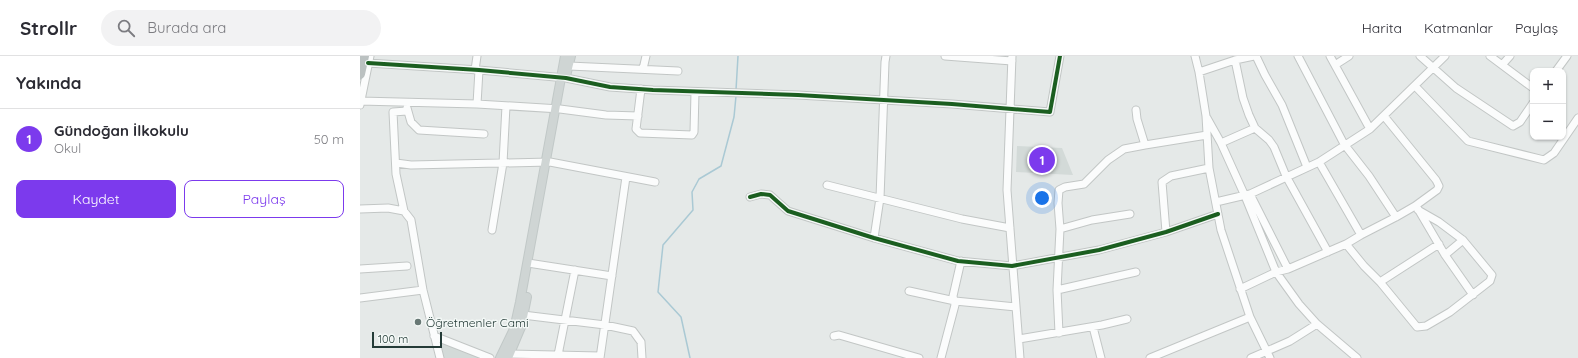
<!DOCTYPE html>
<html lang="tr">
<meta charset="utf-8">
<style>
body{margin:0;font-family:Quicksand,sans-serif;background:#f2f2f3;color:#2b2b33}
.controls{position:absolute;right:12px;top:12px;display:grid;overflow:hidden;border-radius:8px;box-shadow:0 1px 3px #0004}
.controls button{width:36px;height:36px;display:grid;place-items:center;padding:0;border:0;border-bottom:1px solid #e1e1e2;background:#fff;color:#2b2b33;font:20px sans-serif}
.scale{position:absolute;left:12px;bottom:10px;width:70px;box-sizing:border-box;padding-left:4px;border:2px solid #243b37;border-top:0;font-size:11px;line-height:14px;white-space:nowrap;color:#243b37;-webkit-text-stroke:3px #f3f8f6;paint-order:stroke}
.you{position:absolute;left:682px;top:142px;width:14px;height:14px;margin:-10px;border:3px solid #fff;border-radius:50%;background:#1a73e8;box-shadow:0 0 0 6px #1a73e833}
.badge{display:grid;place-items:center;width:26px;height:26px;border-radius:50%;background:#7c3aed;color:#fff;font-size:13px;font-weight:700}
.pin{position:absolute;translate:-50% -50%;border:2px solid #fff;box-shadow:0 1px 4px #0006}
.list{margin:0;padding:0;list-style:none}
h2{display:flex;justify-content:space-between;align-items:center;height:52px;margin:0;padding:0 16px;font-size:17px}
h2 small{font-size:13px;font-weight:400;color:#7c7c81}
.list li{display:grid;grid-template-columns:26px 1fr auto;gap:12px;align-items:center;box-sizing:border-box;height:60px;padding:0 16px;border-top:1px solid #e1e1e2}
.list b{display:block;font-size:15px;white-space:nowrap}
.list p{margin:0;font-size:13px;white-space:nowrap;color:#7c7c81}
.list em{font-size:13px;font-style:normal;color:#7c7c81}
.actions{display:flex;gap:8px;padding:12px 16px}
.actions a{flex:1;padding:9px 0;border:1px solid #7c3aed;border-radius:8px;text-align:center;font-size:14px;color:#7c3aed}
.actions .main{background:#7c3aed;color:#fff}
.icon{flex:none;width:22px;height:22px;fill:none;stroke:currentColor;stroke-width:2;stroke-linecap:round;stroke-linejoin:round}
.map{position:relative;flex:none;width:1218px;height:302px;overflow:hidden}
header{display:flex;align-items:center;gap:24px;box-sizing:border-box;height:56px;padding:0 20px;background:#fff;border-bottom:1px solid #e1e1e2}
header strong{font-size:19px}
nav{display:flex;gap:22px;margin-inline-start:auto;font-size:14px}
.search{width:280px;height:36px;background:#f2f2f3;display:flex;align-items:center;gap:10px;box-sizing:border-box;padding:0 14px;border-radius:22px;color:#7c7c81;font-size:15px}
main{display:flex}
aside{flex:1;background:#fff}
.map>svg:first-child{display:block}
</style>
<header>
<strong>Strollr</strong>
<div class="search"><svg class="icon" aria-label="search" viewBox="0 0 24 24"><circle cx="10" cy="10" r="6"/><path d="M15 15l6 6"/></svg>Burada ara</div>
<nav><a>Harita</a><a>Katmanlar</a><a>Paylaş</a></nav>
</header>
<main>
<aside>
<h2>Yakında<small></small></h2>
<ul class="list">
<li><span class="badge">1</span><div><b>Gündoğan İlkokulu</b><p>Okul</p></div><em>50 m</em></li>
</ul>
<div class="actions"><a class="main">Kaydet</a><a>Paylaş</a></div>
</aside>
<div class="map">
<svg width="1218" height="302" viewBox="0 0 1218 302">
<rect width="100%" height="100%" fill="#e5e9e8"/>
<path fill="#d3dad8" d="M657,90L702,92L713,119L656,116Z
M85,286L122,302H84L80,290Z"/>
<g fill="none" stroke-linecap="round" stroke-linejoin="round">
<path stroke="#aac9d4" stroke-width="1.5" d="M376,34L378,0
M330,302L321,261L298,236L303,189L333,154L332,136L339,123L361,110L374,61L376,40"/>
<g stroke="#c2c6c5" stroke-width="9">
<path id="minor" d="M585,0L652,5
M652,0L647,134L660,302
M835,0L839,16L846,60L849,112L861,174L890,261L910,302
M896,0L905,19L922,49L947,111
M938,0L984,88L1009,120L1036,161
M970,0L1010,73
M1060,0L1096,32L1153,70L1160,66L1173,47
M1130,0L1173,32
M875,4L883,42L889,59L895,72L909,84L914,91L926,120L968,196
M8,7L119,14L206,22L250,31L293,34L438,39L592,48L690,56L700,0
M975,9L989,0
M1142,9L1150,0
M209,10L318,15
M283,13L286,0
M115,14L117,0
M1196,15L1207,0
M839,16L875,4L894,0
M1055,30L1108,85L1184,104L1194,97L1218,62
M281,33L276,73L280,77L332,79L334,76L335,36
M0,45L117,48L200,53L246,59L278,60
M117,48L119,14
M0,49L10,0
M47,52L51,66L59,74L124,78
M776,54L777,63L785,89
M847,62L861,87L885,140L916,216L939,248L957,268L997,302
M861,87L895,72
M959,106L1001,179
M36,107L51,109L190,106L295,126
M467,129L602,163L650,172
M890,138L928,213
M390,141L401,138L410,139L428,155L514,182L598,205L652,210L739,194L806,176L858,158
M856,146L890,138L959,106L1010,73L1085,0
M0,153L28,152L44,155L51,164L63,234L80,302
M1058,153L1085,199L1113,239
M44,155L36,118L33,56L47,55
M700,173L732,164L770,158
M132,174L143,107L146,50
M806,176L802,126L811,120L849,112
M514,182L520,142L525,6L526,0
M986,188L1004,210L1020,226L1057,271L1066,270L1090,256L1130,225L1132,219L1103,184L1079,166L1058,154
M1085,199L1103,184
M168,207L252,220
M0,213L47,210
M1020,226L1079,188
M880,233L916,216L928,213L986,188L1001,179L1036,161L1055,150L1077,134L1079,130L1076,124L1024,60
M697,234L776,216
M549,235L595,245L656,251
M0,242L63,234
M163,259L245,269L273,275L281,286L282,302
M733,271L741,302
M699,277L697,234L700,173L698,147L699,134L705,131L724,128L748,104L764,93L785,89L847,79
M74,280L130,302
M474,280L479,279L559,302
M659,283L742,269L767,263
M150,298L240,300
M198,299L215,214
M240,302L266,121
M581,302L595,249L593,240L601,205
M790,302L890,261
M891,302L930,285L957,268"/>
</g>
<g stroke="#c1c8c7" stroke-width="10">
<path id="major" d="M206,20L211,0
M140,302L154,273L160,246L205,0
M148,302L161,271L167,241"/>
</g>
<g stroke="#c1c8c7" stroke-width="12">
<path id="highway" d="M0,18L4,0"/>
</g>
<use href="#minor" stroke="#fbfcfc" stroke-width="7"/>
<use href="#major" stroke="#cfd5d4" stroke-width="8"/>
<use href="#highway" stroke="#bbc1c1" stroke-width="10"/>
<g stroke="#f3f8f6" stroke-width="6">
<path id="cycleway" d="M8,7L119,14L206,22L250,31L293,34L438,39L592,48L690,56L700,0
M390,141L401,138L410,139L428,155L514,182L598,205L652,210L739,194L806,176L858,158"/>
</g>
<use href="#cycleway" stroke="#1b5e20" stroke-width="4"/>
</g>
<circle fill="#687875" stroke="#f3f8f6" stroke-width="1.5" cx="58" cy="266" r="4"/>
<g text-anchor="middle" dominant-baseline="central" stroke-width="3" stroke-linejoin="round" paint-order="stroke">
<g font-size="12" fill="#243b37" stroke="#f3f8f6" text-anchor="start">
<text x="66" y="266">Öğretmenler Cami</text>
</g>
</g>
</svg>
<div class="controls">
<button>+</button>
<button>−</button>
</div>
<div class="scale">100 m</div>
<div class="you"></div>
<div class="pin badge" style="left:682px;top:104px">1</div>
</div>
</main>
